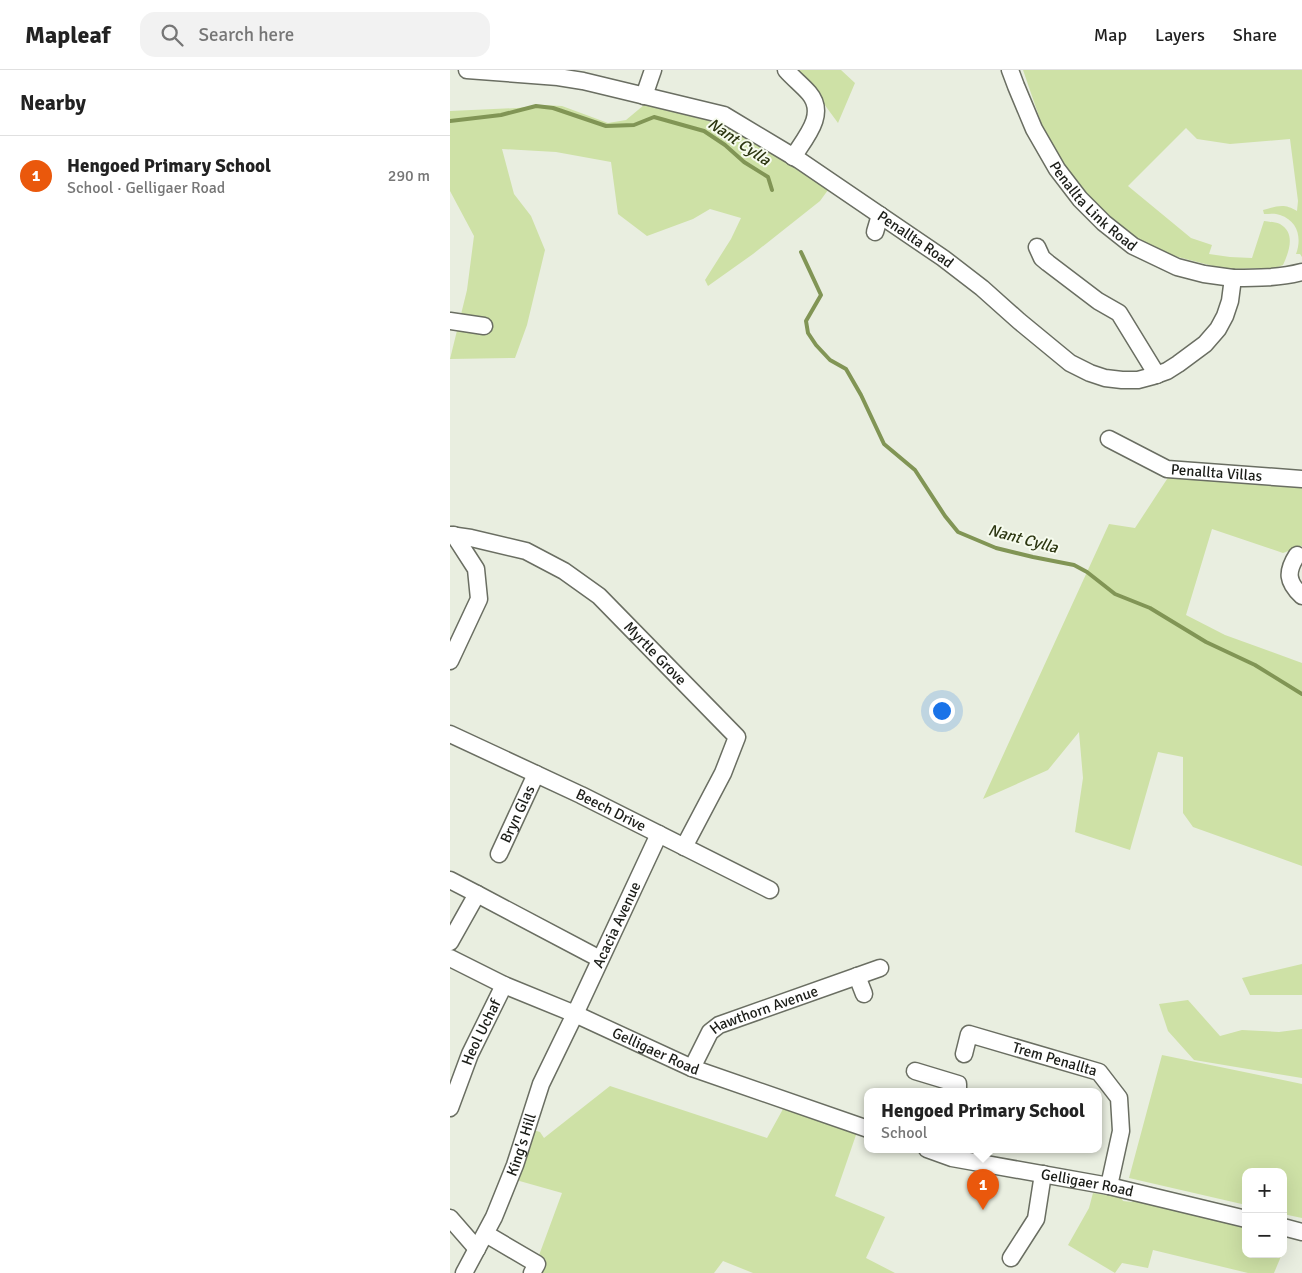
<!DOCTYPE html>
<meta charset="utf-8">
<style>
body{margin:0;font-family:Signika,sans-serif;background:#f2f2f2;color:#222}
.controls{position:absolute;right:15px;bottom:15px;display:grid;overflow:hidden;border-radius:10px;box-shadow:0 5px 20px #0002}
.controls button{width:45px;height:45px;display:grid;place-items:center;padding:0;border:0;border-bottom:1px solid #e0e0e0;background:#fff;color:#222;font:25px sans-serif}
.you{position:absolute;left:491px;top:640px;width:18px;height:18px;margin:-12px;border:4px solid #fff;border-radius:50%;background:#1a73e8;box-shadow:0 0 0 8px #1a73e833}
.badge{display:grid;place-items:center;width:32px;height:32px;border-radius:50%;background:#ea580c;color:#fff;font-size:16px;font-weight:700}
.pin{position:absolute;translate:-50% -41px;filter:drop-shadow(0 1px 2px #0008)}
.pin::after{content:'';position:absolute;top:26px;width:18px;height:15px;background:inherit;clip-path:polygon(0 0,100% 0,50% 100%)}
.popup{position:absolute;left:414px;top:1018px;width:238px;height:65px;box-sizing:border-box;display:grid;place-content:center;border-radius:10px;background:#fff;filter:drop-shadow(0 1px 4px #0005);font-size:16px;white-space:nowrap;color:#767676}
.popup b{font-size:19px;color:#222}
.popup::after{content:'';position:absolute;left:50%;top:100%;margin-left:-10px;border:10px solid transparent;border-top-color:#fff}
.list{margin:0;padding:0;list-style:none}
h2{display:flex;justify-content:space-between;align-items:center;height:65px;margin:0;padding:0 20px;font-size:21px}
h2 small{font-size:16px;font-weight:400;color:#767676}
.list li{display:grid;grid-template-columns:32px 1fr auto;gap:15px;align-items:center;box-sizing:border-box;height:80px;padding:0 20px;border-top:1px solid #e0e0e0}
.list b{display:block;font-size:19px;white-space:nowrap}
.list p{margin:0;font-size:16px;white-space:nowrap;color:#767676}
.list em{font-size:16px;font-style:normal;color:#767676}
.icon{flex:none;width:28px;height:28px;fill:none;stroke:currentColor;stroke-width:2;stroke-linecap:round;stroke-linejoin:round}
.map{position:relative;flex:none;width:852px;height:1203px;overflow:hidden}
header{display:flex;align-items:center;gap:30px;box-sizing:border-box;height:70px;padding:0 25px;background:#fff;border-bottom:1px solid #e0e0e0}
header strong{font-size:24px}
nav{display:flex;gap:28px;margin-inline-start:auto;font-size:18px}
.search{width:350px;height:45px;background:#f2f2f2;display:flex;align-items:center;gap:12px;box-sizing:border-box;padding:0 18px;border-radius:15px;color:#767676;font-size:19px}
main{display:flex}
aside{flex:1;background:#fff}
.map>svg:first-child{display:block}
</style>
<header>
<strong>Mapleaf</strong>
<div class="search"><svg class="icon" aria-label="search" viewBox="0 0 24 24"><circle cx="10" cy="10" r="6"/><path d="M15 15l6 6"/></svg>Search here</div>
<nav><a>Map</a><a>Layers</a><a>Share</a></nav>
</header>
<main>
<aside>
<h2>Nearby<small></small></h2>
<ul class="list">
<li><span class="badge">1</span><div><b>Hengoed Primary School</b><p>School · Gelligaer Road</p></div><em>290 m</em></li>
</ul>
</aside>
<div class="map">
<svg width="852" height="1203" viewBox="0 0 852 1203">
<rect width="100%" height="100%" fill="#e9eee0"/>
<path fill="#cee1a6" d="M343,0H391L405,13L388,53L363,19Z
M573,0H852V187L850,184H846C852,168 848,151 830,145C825,143 819,144 814,144L813,140C828,136 834,133 847,141L848,131L840,69L780,74L747,69L736,58L678,116L741,168L762,175L759,184L780,187L802,188L814,151C819,152 825,152 830,154C846,163 839,182 833,195L825,198L775,199L720,185L685,167L655,145L628,115L612,92L593,58Z
M91,35L112,36L158,53L176,50L194,35L273,54L320,82L378,120L370,131L303,184L258,216L255,210L281,169L291,148L260,139L243,149L197,166L168,144L161,92L106,82L52,79L64,124L81,146L95,180L77,255L65,288L0,289L17,220L24,166L0,121V41L68,38Z
M721,403L852,416V476L833,483L762,459L736,545L775,565L852,593V796L743,757L733,743V687L708,682L680,780L625,762L633,708L629,662L598,700L533,729L659,454L685,458Z
M852,894V925H800L792,908Z
M738,930L770,966L792,960L829,962L852,959V1008L744,990L718,961L709,934Z
M712,985L852,1014V1148L833,1144V1102H796V1135L679,1108Z
M160,1016L317,1068L333,1039L407,1062L385,1126L435,1147L416,1188L445,1203H303L273,1191L264,1203H89L88,1188L112,1123L66,1110L80,1059L90,1062L94,1068Z
M643,1123L671,1127L673,1131L682,1132L687,1127L796,1153V1184H832L824,1203H798L703,1180L698,1198L672,1193L665,1203L618,1175L639,1138Z"/>
<g fill="none" stroke-linecap="round" stroke-linejoin="round">
<path stroke="#819555" stroke-width="4" d="M0,51L51,45L86,36L103,38L156,56L184,55L204,47L254,61L275,75L294,92L318,107L322,120
M351,182L371,225L356,251L358,263L366,275L380,290L396,299L411,325L434,374L465,400L495,446L508,462L546,478L583,487L624,495L637,502L665,524L700,538L756,572L805,595L852,624"/>
<g stroke="#6a6e62" stroke-width="19">
<g id="minor">
<path id="s1" d="M17,0L108,7L133,11L274,45L349,90L493,188L532,218L569,251L620,293L640,303L655,308L672,310H688L703,306L717,301L728,294L755,274L768,259L775,246L780,231L783,208C807,208 829,208 852,202"/>
<path d="M336,0C343,8 352,15 359,23C377,44 356,67 343,87"/>
<path id="s2" d="M560,0L566,16L584,59L607,99L630,129L654,153L683,176L727,197L754,204L783,208"/>
<path d="M194,26L203,0"/>
<path d="M425,162L430,145"/>
<path d="M587,177L592,188L598,193L648,231L669,243L707,305"/>
<path d="M0,251L34,256"/>
<path id="s3" d="M659,369L717,399L852,409"/>
<path id="s4" d="M0,465L21,468L76,481L114,501L149,526L287,667L273,703L234,777"/>
<path d="M847,485C836,502 837,512 852,526"/>
<path d="M0,591L29,529L26,499L4,465"/>
<path id="s5" d="M0,664L131,725L320,820"/>
<path id="s6" d="M49,784L86,704"/>
<path d="M0,810L27,824L0,872"/>
<path d="M27,824L150,889"/>
<path id="s7" d="M0,888L54,915L125,944L242,998L418,1059"/>
<path d="M407,906L414,924"/>
<path id="s8" d="M514,984L519,964L649,1002L669,1028L671,1061L659,1116"/>
<path id="s9" d="M242,998L260,962L269,955L430,898"/>
<path d="M465,1001L508,1014V1021"/>
<path id="s10" d="M0,1038L20,984L54,915"/>
<path id="s11" d="M477,1079L502,1088L659,1116L796,1149"/>
<path d="M0,1148L27,1179"/>
<path d="M833,1157L852,1162"/>
<path d="M36,1164L87,1194L82,1203"/>
<path d="M561,1188L586,1149L593,1104"/>
<path id="s12" d="M14,1203L44,1147L65,1095L91,1014L125,944L209,764"/>
</g>
</g>
<use href="#minor" stroke="#fff" stroke-width="16"/>
</g>
<g text-anchor="middle" dominant-baseline="central" stroke-width="4" stroke-linejoin="round" paint-order="stroke">
<g font-size="15" fill="#1b1d18" stroke="#f6fbee">
<text stroke="none"><textPath href="#s2" startOffset="162">Penallta Link Road</textPath></text>
<text stroke="none"><textPath href="#s1" startOffset="490">Penallta Road</textPath></text>
<text stroke="none"><textPath href="#s3" startOffset="115">Penallta Villas</textPath></text>
<text stroke="none"><textPath href="#s4" startOffset="244">Myrtle Grove</textPath></text>
<text stroke="none"><textPath href="#s5" startOffset="178">Beech Drive</textPath></text>
<text stroke="none"><textPath href="#s6" startOffset="44">Bryn Glas</textPath></text>
<text stroke="none"><textPath href="#s12" startOffset="381">Acacia Avenue</textPath></text>
<text stroke="none"><textPath href="#s9" startOffset="99">Hawthorn Avenue</textPath></text>
<text stroke="none"><textPath href="#s10" startOffset="82">Heol Uchaf</textPath></text>
<text stroke="none"><textPath href="#s7" startOffset="226">Gelligaer Road</textPath></text>
<text stroke="none"><textPath href="#s8" startOffset="110">Trem Penallta</textPath></text>
<text stroke="none"><textPath href="#s12" startOffset="141">King's Hill</textPath></text>
<text stroke="none"><textPath href="#s11" startOffset="164">Gelligaer Road</textPath></text>
</g>
<g font-size="16" font-style="italic" fill="#2c3611" stroke="#f6fbee">
<text transform="translate(289 72) rotate(34)">Nant Cylla</text>
<text transform="translate(573 469) rotate(15)">Nant Cylla</text>
</g>
</g>
</svg>
<div class="controls">
<button>+</button>
<button>−</button>
</div>
<div class="you"></div>
<div class="pin badge" style="left:533px;top:1140px">1</div>
<div class="popup"><b>Hengoed Primary School</b>School</div>
</div>
</main>
